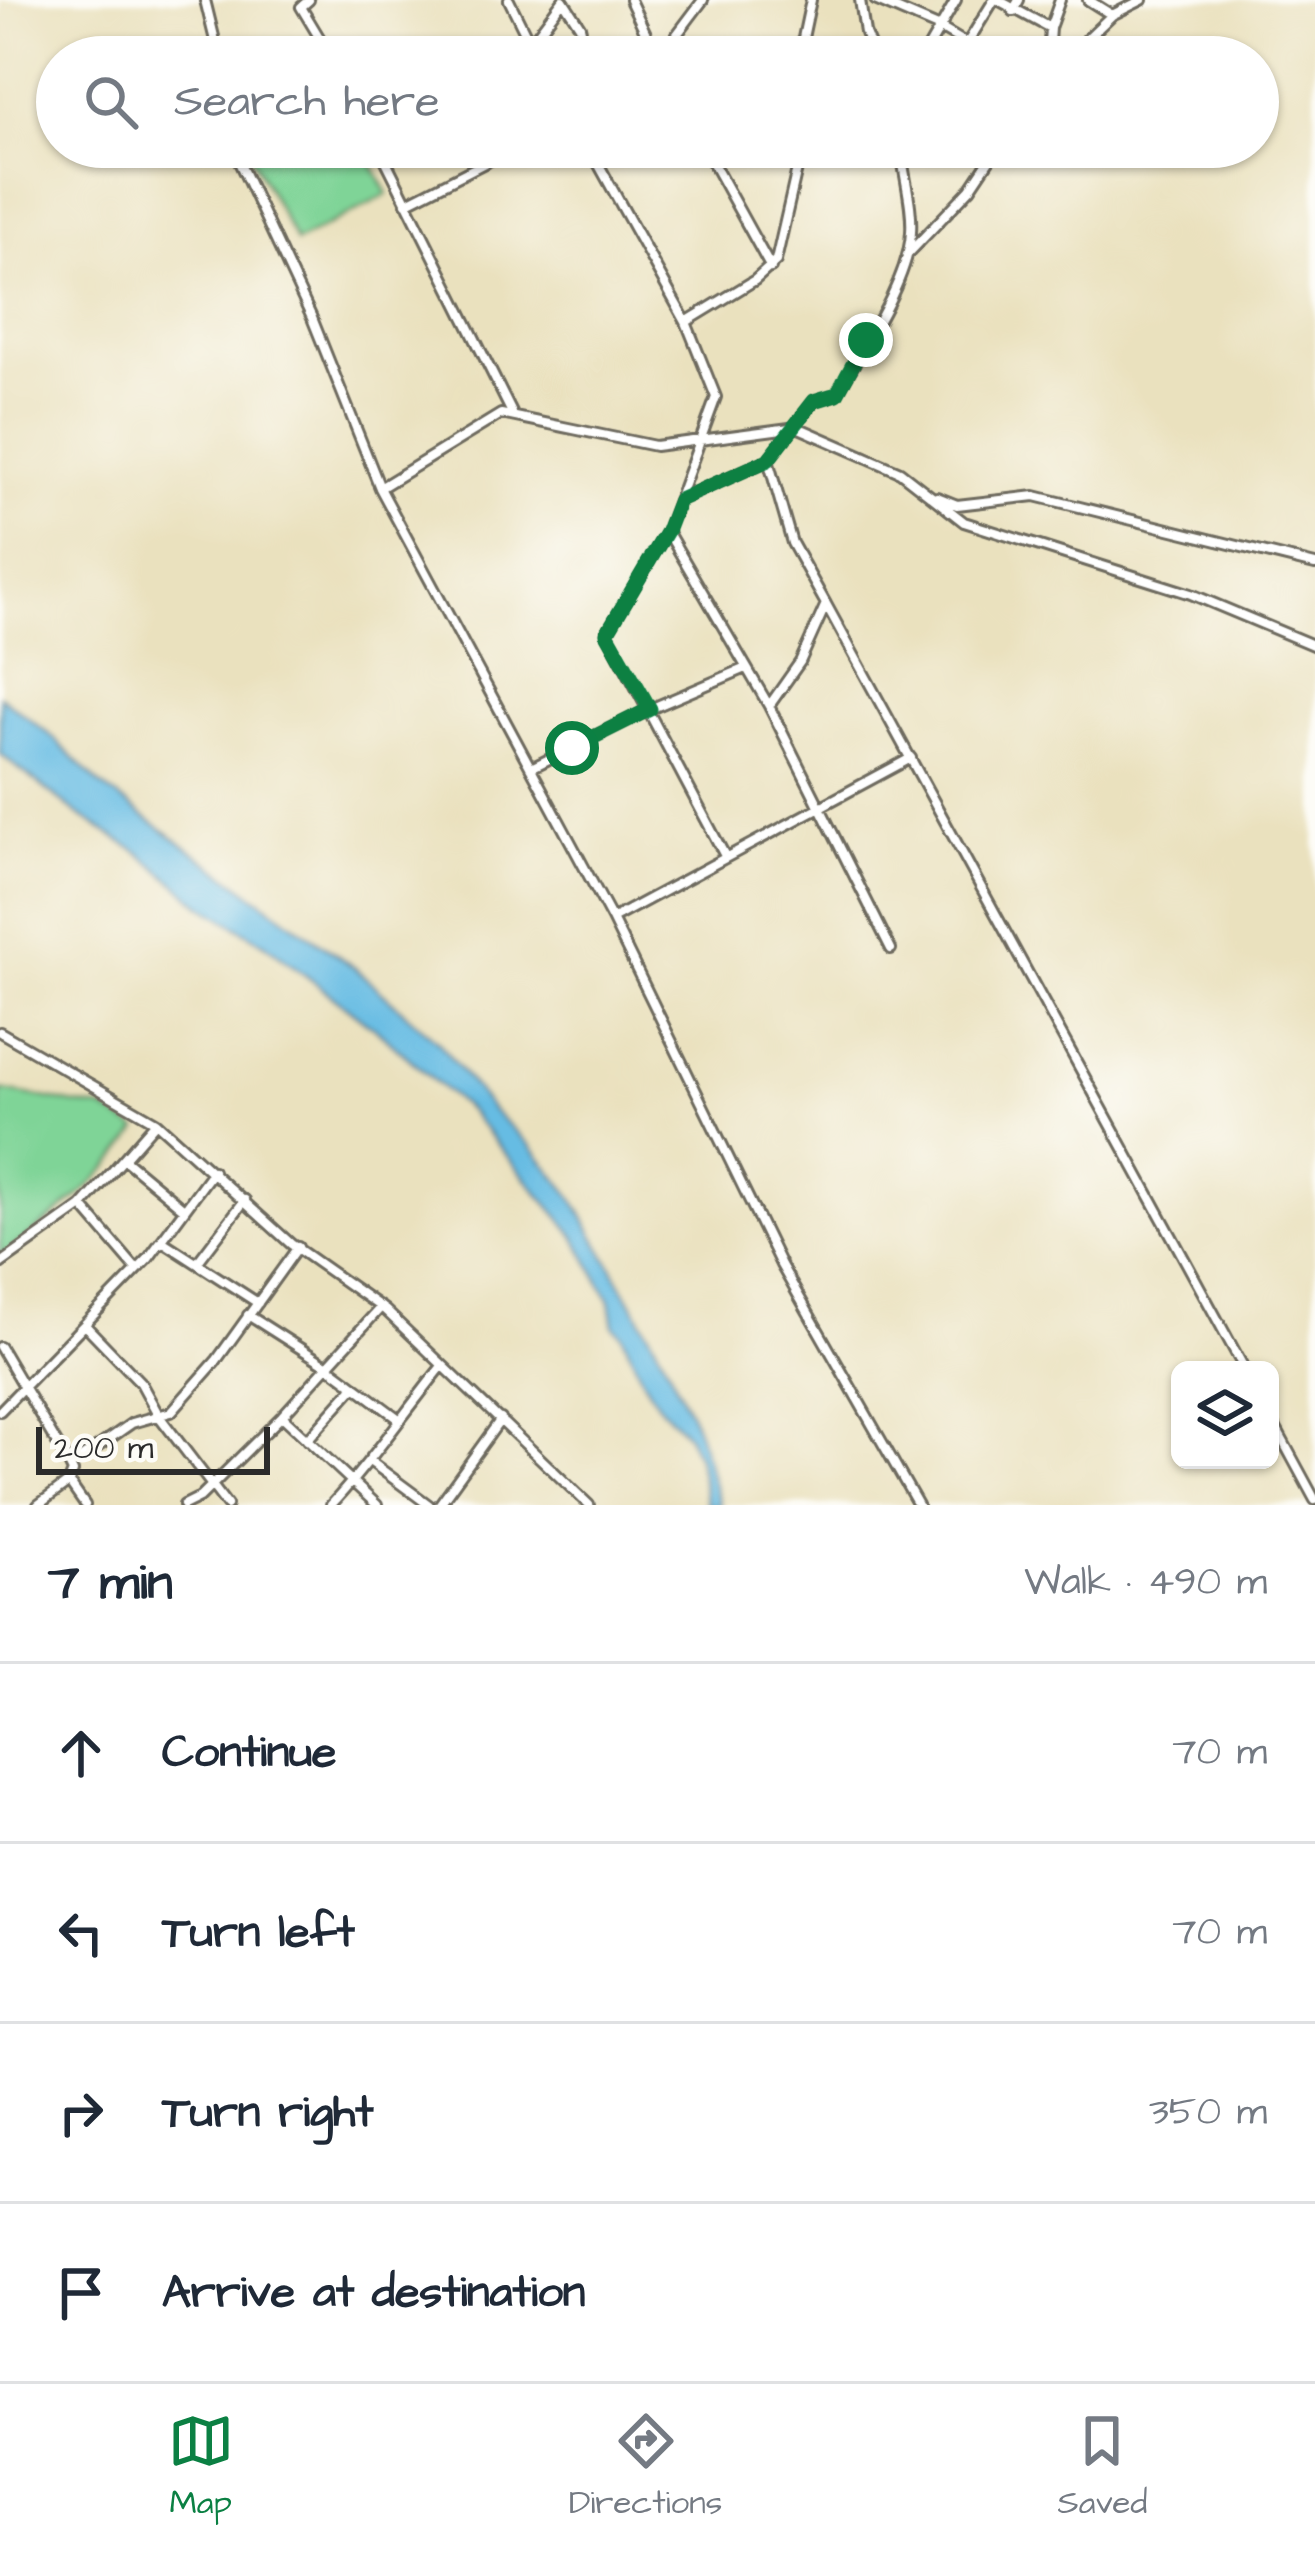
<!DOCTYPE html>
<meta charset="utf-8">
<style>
body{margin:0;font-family:"Architects Daughter",sans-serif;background:#f6f6f7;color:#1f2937}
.controls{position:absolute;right:36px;bottom:36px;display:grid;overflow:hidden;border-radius:18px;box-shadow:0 3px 9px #0004}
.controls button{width:108px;height:108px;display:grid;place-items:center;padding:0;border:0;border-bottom:3px solid #e0e1e3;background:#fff;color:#1f2937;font:60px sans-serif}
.scale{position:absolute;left:36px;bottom:30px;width:234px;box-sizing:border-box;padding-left:12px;border:6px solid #2b2b2b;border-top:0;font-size:33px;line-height:42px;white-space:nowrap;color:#2b2b2b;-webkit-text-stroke:9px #fdfcf7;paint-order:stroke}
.stop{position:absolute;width:36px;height:36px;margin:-27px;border:9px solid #0b8043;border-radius:50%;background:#fff}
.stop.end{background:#0b8043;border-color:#fff;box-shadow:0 3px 12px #0008}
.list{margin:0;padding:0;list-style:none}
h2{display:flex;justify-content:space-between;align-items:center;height:156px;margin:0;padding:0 48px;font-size:51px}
h2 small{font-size:39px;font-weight:400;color:#747a83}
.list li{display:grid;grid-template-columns:78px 1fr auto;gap:36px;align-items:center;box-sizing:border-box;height:180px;padding:0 48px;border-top:3px solid #e0e1e3}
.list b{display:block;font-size:45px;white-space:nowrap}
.list em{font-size:39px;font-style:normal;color:#747a83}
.icon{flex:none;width:66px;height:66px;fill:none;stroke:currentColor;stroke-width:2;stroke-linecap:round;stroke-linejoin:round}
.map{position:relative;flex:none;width:1315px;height:1505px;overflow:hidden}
.search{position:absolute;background:#fff;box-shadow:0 3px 9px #0004;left:36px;right:36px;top:36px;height:132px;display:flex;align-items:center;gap:30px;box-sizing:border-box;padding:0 42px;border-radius:66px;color:#747a83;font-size:45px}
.sheet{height:876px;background:#fff}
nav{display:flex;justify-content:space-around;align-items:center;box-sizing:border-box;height:168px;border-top:3px solid #e0e1e3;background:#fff;font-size:33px;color:#747a83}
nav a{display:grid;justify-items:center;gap:6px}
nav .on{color:#0b8043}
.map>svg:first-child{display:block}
</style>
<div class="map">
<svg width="1315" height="1505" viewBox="0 0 1315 1505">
<rect width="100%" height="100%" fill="#fdfcf7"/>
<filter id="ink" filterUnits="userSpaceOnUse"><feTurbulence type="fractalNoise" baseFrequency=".00833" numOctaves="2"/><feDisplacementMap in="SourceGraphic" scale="24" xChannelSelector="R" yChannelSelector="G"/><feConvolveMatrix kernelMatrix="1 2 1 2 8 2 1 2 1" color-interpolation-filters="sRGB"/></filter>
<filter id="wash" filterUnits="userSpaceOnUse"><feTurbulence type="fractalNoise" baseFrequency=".004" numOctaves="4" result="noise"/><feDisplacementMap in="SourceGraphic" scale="48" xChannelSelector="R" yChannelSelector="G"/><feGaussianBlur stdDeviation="2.7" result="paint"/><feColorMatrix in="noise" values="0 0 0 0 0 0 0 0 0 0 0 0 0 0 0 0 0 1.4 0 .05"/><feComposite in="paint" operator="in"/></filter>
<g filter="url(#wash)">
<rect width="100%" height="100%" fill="#eae1be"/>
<path fill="#7fd497" stroke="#558061" stroke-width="3" d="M246,147H363L388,194L296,242Z
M0,1090L103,1109L138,1130C102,1183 51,1220 0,1257Z"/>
<path fill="#66bce3" stroke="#487487" stroke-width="3" d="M0,696L49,734L102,786L355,968L439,1043L491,1109L530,1145L573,1198L666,1363L696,1426L720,1505H707L698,1460L687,1435L658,1404L643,1380L622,1334L614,1326L610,1301L575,1236L469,1111L378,1031L265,944L203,906L138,852L79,815L0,754Z"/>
</g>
<g filter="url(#ink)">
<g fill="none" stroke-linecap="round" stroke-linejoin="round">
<g stroke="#6e6b5e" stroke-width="14">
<path id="minor" d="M205,0L219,57
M309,0L301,7L331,57
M509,0L537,57
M563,0L580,26L587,57
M630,0L657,57
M860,0L865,33L875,57
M875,0L940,28L989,57
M998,0L1050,28
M1088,0L1112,15
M1013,11L1019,0
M968,42L994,0
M506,57L530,44L563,0
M660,57L703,0
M799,57L811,0
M923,57L956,0
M1048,57L1050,28L1060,0
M1068,57L1112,15L1142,0
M232,147L312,318L380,488L612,919L781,1265L918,1505
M379,147L512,413
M589,147L686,322L716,397L667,531L607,633L725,856
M704,147L771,268
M406,203L516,147
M907,255L970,189L998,147
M686,322L755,280L776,261L802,147
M768,460L792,543L826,604L800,662L769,706
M380,488L501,414L655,446L797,427L900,472L964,522L1191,594L1315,646
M937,497L957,505L1035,496L1315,565
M681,499L768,460L814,401L837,394C861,350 909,281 911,232C913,204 903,175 901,147
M667,531L769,706L891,949
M826,604L1245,1370
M533,767L650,709L746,668
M612,919L911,758
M0,1032L156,1122L291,1244L385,1310L589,1505
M125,1160L184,1209
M82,1206L137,1270
M162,1241L258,1303
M197,1263L245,1200
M0,1264L82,1206L156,1122
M248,1315L328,1366L399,1419
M86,1326L141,1383L159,1416L227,1505
M0,1347L70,1466L73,1472L69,1482L85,1505
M0,1411L148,1259L213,1171
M282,1416L377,1505
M1270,1417L1315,1500
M307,1440L355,1386
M371,1462L429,1505
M70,1466L132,1423L171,1412L216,1361L298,1247
M38,1505L69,1482
M184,1505L200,1497L282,1416L381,1307
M331,1505C372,1461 404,1413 442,1366
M439,1505L501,1419"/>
</g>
<use href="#minor" stroke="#fff" stroke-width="8"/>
</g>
</g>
<g fill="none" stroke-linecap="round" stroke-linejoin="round" filter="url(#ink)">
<path stroke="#0b8043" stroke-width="15" d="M572,748L650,709L607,633L667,531L679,500L768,460L814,401L837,394L866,340"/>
</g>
</svg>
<div class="controls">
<button><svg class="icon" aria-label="layers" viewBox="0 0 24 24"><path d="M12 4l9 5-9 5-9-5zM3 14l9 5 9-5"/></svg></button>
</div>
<div class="scale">200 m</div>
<div class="stop" style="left:572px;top:748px"></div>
<div class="stop end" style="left:866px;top:340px"></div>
<div class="search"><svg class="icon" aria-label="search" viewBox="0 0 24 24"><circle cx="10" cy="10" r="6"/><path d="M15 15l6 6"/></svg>Search here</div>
</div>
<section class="sheet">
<h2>7 min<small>Walk · 490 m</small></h2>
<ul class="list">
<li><svg class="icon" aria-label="ahead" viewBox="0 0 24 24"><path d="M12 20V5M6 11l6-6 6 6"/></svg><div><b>Continue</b></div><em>70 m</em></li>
<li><svg class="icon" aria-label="left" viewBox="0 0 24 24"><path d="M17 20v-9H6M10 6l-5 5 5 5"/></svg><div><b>Turn left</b></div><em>70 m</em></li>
<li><svg class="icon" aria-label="right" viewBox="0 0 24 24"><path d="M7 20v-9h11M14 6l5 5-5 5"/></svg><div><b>Turn right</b></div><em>350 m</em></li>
<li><svg class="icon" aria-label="arrive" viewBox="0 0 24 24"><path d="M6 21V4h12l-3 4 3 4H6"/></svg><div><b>Arrive at destination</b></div></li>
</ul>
</section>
<nav>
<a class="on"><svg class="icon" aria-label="map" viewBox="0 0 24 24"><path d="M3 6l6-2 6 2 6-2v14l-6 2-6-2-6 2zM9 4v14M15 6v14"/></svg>Map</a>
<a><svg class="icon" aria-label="directions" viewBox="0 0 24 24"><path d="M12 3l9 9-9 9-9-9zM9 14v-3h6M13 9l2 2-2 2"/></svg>Directions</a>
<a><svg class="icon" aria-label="saved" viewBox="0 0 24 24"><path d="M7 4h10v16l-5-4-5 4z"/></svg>Saved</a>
</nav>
